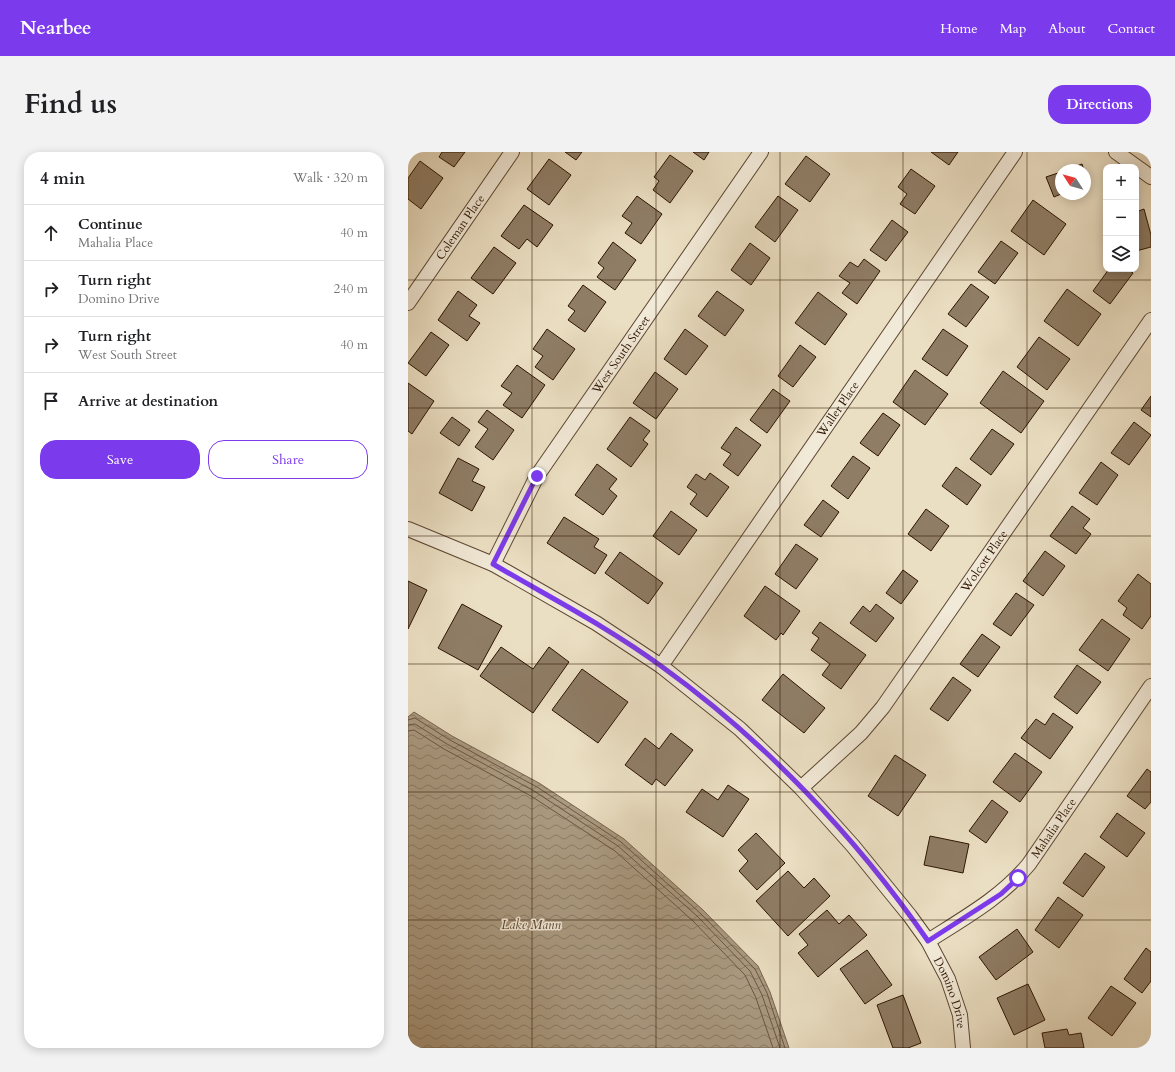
<!DOCTYPE html>
<meta charset="utf-8">
<style>
body{margin:0;font-family:Cardo,serif;background:#f2f2f2;color:#202124}
.controls{position:absolute;right:12px;top:12px;display:grid;overflow:hidden;border-radius:8px;box-shadow:0 2px 10px #0003}
.controls button{width:36px;height:36px;display:grid;place-items:center;padding:0;border:0;border-bottom:1px solid #e0e0e0;background:#fff;color:#202124;font:20px sans-serif}
.compass{position:absolute;left:647px;top:12px;width:36px;height:36px;border-radius:50%;background:#fff;box-shadow:0 2px 10px #0003;rotate:306deg}
.stop{position:absolute;width:12px;height:12px;margin:-9px;border:3px solid #7c3aed;border-radius:50%;background:#fff}
.stop.end{background:#7c3aed;border-color:#fff;box-shadow:0 1px 4px #0008}
.list{margin:0;padding:0;list-style:none}
h2{display:flex;justify-content:space-between;align-items:center;height:52px;margin:0;padding:0 16px;font-size:17px}
h2 small{font-size:13px;font-weight:400;color:#757577}
.list li{display:grid;grid-template-columns:26px 1fr auto;gap:12px;align-items:center;box-sizing:border-box;height:56px;padding:0 16px;border-top:1px solid #e0e0e0}
.list b{display:block;font-size:15px;white-space:nowrap}
.list p{margin:0;font-size:13px;white-space:nowrap;color:#757577}
.list em{font-size:13px;font-style:normal;color:#757577}
.actions{display:flex;gap:8px;padding:12px 16px}
.actions a{flex:1;padding:9px 0;border:1px solid #7c3aed;border-radius:16px;text-align:center;font-size:14px;color:#7c3aed}
.actions .main{background:#7c3aed;color:#fff}
.icon{flex:none;width:22px;height:22px;fill:none;stroke:currentColor;stroke-width:2;stroke-linecap:round;stroke-linejoin:round}
.map{position:relative;flex:none;width:743px;height:896px;overflow:hidden;border-radius:16px}
header{display:flex;align-items:center;gap:24px;box-sizing:border-box;height:56px;padding:0 20px;background:#7c3aed;color:#fff}
header strong{font-size:19px}
nav{display:flex;gap:22px;margin-inline-start:auto;font-size:14px}
.intro{display:flex;align-items:center;justify-content:space-between;box-sizing:border-box;height:96px;padding:0 24px}
h1{margin:0;font-size:28px}
.button{padding:10px 18px;border-radius:16px;background:#7c3aed;color:#fff;font-size:14px;font-weight:700}
main{display:flex;gap:24px;padding:0 24px}
aside{flex:1;background:#fff;border-radius:16px;box-shadow:0 2px 10px #0003}
.map>svg:first-child{display:block}
</style>
<header>
<strong>Nearbee</strong>
<nav><a>Home</a><a>Map</a><a>About</a><a>Contact</a></nav>
</header>
<div class="intro"><h1>Find us</h1><a class="button">Directions</a></div>
<main>
<aside>
<h2>4 min<small>Walk · 320 m</small></h2>
<ul class="list">
<li><svg class="icon" aria-label="ahead" viewBox="0 0 24 24"><path d="M12 20V5M6 11l6-6 6 6"/></svg><div><b>Continue</b><p>Mahalia Place</p></div><em>40 m</em></li>
<li><svg class="icon" aria-label="right" viewBox="0 0 24 24"><path d="M7 20v-9h11M14 6l5 5-5 5"/></svg><div><b>Turn right</b><p>Domino Drive</p></div><em>240 m</em></li>
<li><svg class="icon" aria-label="right" viewBox="0 0 24 24"><path d="M7 20v-9h11M14 6l5 5-5 5"/></svg><div><b>Turn right</b><p>West South Street</p></div><em>40 m</em></li>
<li><svg class="icon" aria-label="arrive" viewBox="0 0 24 24"><path d="M6 21V4h12l-3 4 3 4H6"/></svg><div><b>Arrive at destination</b></div></li>
</ul>
<div class="actions"><a class="main">Save</a><a>Share</a></div>
</aside>
<div class="map">
<svg width="743" height="896" viewBox="0 0 743 896">
<defs>
<pattern id="water-waves" width="16" height="10" patternUnits="userSpaceOnUse"><rect width="16" height="10" fill="#aa9a81"/><path d="M0 5q4-4 8 0t8 0" fill="none" stroke="#8b7c67"/></pattern>
</defs>
<rect width="100%" height="100%" fill="#ebdfc3"/>
<filter id="stains"><feTurbulence type="fractalNoise" baseFrequency=".005" numOctaves="4"/><feColorMatrix values="0 0 0 0 .2 0 0 0 0 .09 0 0 0 0 .02 0 0 0 .5 -.17"/></filter>
<radialGradient id="worn" r=".72"><stop offset=".6" stop-color="#630" stop-opacity="0"/><stop offset="1" stop-color="#630" stop-opacity=".3"/></radialGradient>
<path fill="url(#water-waves)" stroke="#78644e" d="M6,560L44,584L131,631L216,687L295,758L350,814L362,840L381,896H0V565Z"/>
<g fill="none" stroke-linecap="round" stroke-linejoin="round">
<path stroke="#6b5641" stroke-width="1" d="M0,568L7,566L42,588L129,635L213,690L292,761L347,817L359,841L377,896
M0,573L7,572L39,592L126,639L210,694L289,764L342,819L354,843L372,896
M0,579L6,578L36,597L123,644L207,699L285,769L337,823L348,846L365,896"/>
</g>
<path fill="#8f7d66" stroke="#2c1301" d="M34,0H57L46,15L31,5Z
M157,0H174L168,8Z
M285,0H301L296,8Z
M523,0H550L541,13Z
M262,3L285,19L262,51L245,38L251,29L246,25Z
M398,4L422,22L402,50L377,32Z
M141,7L163,23L141,53L119,37Z
M12,9L35,26L13,57L0,47V26Z
M674,12L676,18H658Z
M503,17L527,34L507,62L492,52L499,42L490,35Z
M653,20V42L646,45L638,25Z
M229,44L254,62L233,92L217,81L224,71L214,64Z
M370,44L390,58L367,90L347,75Z
M625,48L658,72L636,103L603,79Z
M116,53L145,73L129,95L119,87L111,97L93,84Z
M736,57L743,83V95L728,99V60Z
M484,68L500,80L478,109L462,98Z
M593,89L610,101L587,132L570,120Z
M205,90L228,108L207,138L189,125L196,116L190,111Z
M342,91L362,106L343,133L323,118Z
M86,95L108,111L85,142L63,126Z
M456,107L472,119L449,152L434,141L442,131L431,124L442,110L450,115Z
M701,117H719L725,121L702,152L685,139Z
M563,132L581,145L558,175L540,162Z
M175,133L198,150L177,180L160,168L167,159L160,154Z
M659,137L693,162L670,194L636,169Z
M50,139L69,153L61,164L72,171L59,189L30,168Z
M309,139L336,158L317,184L290,164Z
M410,140L439,162L417,193L387,171Z
M139,177L167,197L145,228L127,215L135,204L125,197Z
M277,177L300,194L278,223L256,207Z
M535,177L560,194L539,224L514,207Z
M23,180L41,193L18,224L0,211Z
M631,185L662,207L639,238L609,215Z
M392,193L408,205L385,235L370,224Z
M109,213L137,233L114,266L95,253L104,241L93,234Z
M507,218L540,242L517,273L485,250Z
M595,219L636,249L613,281L572,251Z
M247,220L270,237L248,267L225,251Z
M0,231L26,249L4,282L0,279Z
M365,237L382,249L359,281L342,268Z
M743,244V265L733,258Z
M79,258L106,278L85,308L67,295L80,277L70,270Z
M475,261L492,273L470,304L452,291Z
M44,265L62,278L51,294L32,281Z
M222,265L242,279L235,288L240,292L223,315L199,297Z
M726,270L743,283L721,313L703,301Z
M328,275L353,293L330,324L315,313L323,302L313,296Z
M584,277L606,292L583,323L562,307Z
M445,304L462,316L440,347L423,334Z
M50,306L71,317L64,329L77,335L64,359L31,341Z
M693,310L710,323L689,353L671,341Z
M189,312L209,327L201,337L209,344L195,363L167,343Z
M548,315L573,333L559,353L534,334Z
M302,321L321,335L299,365L282,352L289,342L279,335L288,322L297,328Z
M415,348L431,360L413,385L396,373Z
M664,354L682,367L675,376L683,382L668,402L642,384Z
M518,357L541,374L523,399L500,382Z
M263,359L289,378L271,403L245,384Z
M156,365L191,387L186,395L199,403L187,422L139,391Z
M388,392L410,407L388,437L367,422Z
M637,399L657,414L635,444L615,429Z
M212,400L255,431L240,452L197,421Z
M495,418L510,429L493,452L478,441Z
M730,422L743,432V464L734,477L715,463L719,456L710,449Z
M0,429L19,438L0,477Z
M357,434L392,459L375,483L373,481L368,488L336,464Z
M608,441L626,453L603,484L585,472Z
M54,452L94,474L70,518L30,496Z
M468,452L486,466L468,490L442,471L455,454L462,460Z
M694,467L722,487L700,519L671,498Z
M412,470L458,503L433,537L414,523L422,512L403,498L411,486L404,481Z
M574,482L592,495L570,525L552,512Z
M93,495L125,517L141,495L161,510L125,561L72,524Z
M669,513L693,530L669,562L646,545Z
M174,517L220,550L190,591L144,558Z
M375,522L417,556L396,581L354,548Z
M545,525L563,538L540,569L522,557Z
M645,561L665,575L642,607L613,586L628,567L637,573Z
M263,581L285,598L257,634L248,627L244,633L217,613L237,586L251,597Z
M607,601L634,620L612,650L585,630Z
M487,603L518,623L490,664L460,644Z
M739,617L743,620V650L737,657L719,644Z
M320,633L341,647L315,685L278,660L294,637L310,648Z
M584,648L600,660L578,691L561,679Z
M709,661L737,681L719,705L692,685Z
M348,681L377,711L349,738L331,719L340,709L330,698Z
M522,684L561,692L555,721L516,713Z
M677,701L697,715L675,745L655,731Z
M380,719L396,736L406,726L422,744L380,784L348,749Z
M650,745L675,763L651,796L627,778Z
M419,758L431,772L441,763L459,783L410,825L390,801L400,793L391,782Z
M609,777L625,800L588,828L571,805Z
M738,796L743,800V829L734,841L716,827Z
M459,798L484,833L457,852L432,817Z
M620,832L637,868L606,883L589,846Z
M703,834L728,851L704,884L680,866Z
M495,843L513,891L500,896H485L469,853Z
M659,877L661,883L673,881L676,896H637L634,881Z"/>
<g fill="none" stroke-linecap="round" stroke-linejoin="round">
<g stroke="#5c4632" stroke-width="16">
<g id="street">
<path d="M708,0L743,25"/>
<path id="s1" d="M0,151L104,0"/>
<path id="s2" d="M0,377L85,412L188,471L253,514L332,577L393,636L445,694L502,764L520,789L540,827L552,863L555,896"/>
<path id="s3" d="M85,412L129,324L353,0"/>
<path id="s4" d="M253,514L607,0"/>
<path id="s5" d="M393,636L453,581L475,555L743,168"/>
<path id="s6" d="M520,789C556,766 594,745 621,712L743,534"/>
</g>
</g>
<use href="#street" stroke="#f2ead8" stroke-width="14"/>
</g>
<g fill="none" stroke-linecap="round" stroke-linejoin="round">
<path stroke="#7c3aed" stroke-width="5" d="M129,324L85,412C141,445 200,475 253,514C356,588 448,685 520,789L593,742L610,726"/>
</g>
<path fill="none" stroke="#2c1301" stroke-width="1" stroke-opacity="0.55" d="M124,0V896M248,0V896M372,0V896M495,0V896M619,0V896M0,128H743M0,256H743M0,384H743M0,512H743M0,640H743M0,768H743"/>
<g text-anchor="middle" dominant-baseline="central" stroke-width="3" stroke-linejoin="round" paint-order="stroke">
<g font-size="12" fill="#2c1301" stroke="#f2ead8">
<text stroke="none"><textPath href="#s1" startOffset="92">Coleman Place</textPath></text>
<text stroke="none"><textPath href="#s3" startOffset="246">West South Street</textPath></text>
<text stroke="none"><textPath href="#s4" startOffset="312">Waller Place</textPath></text>
<text stroke="none"><textPath href="#s5" startOffset="293">Wolcott Place</textPath></text>
<text stroke="none"><textPath href="#s6" startOffset="171">Mahalia Place</textPath></text>
<text stroke="none"><textPath href="#s2" startOffset="730">Domino Drive</textPath></text>
</g>
<g font-size="13" font-style="italic" fill="#5e4934" stroke="#f2ead8">
<text x="123" y="773">Lake Mann</text>
</g>
</g>
<rect width="100%" height="100%" filter="url(#stains)"/>
<rect width="100%" height="100%" fill="url(#worn)"/>
</svg>
<div class="controls">
<button>+</button>
<button>−</button>
<button><svg class="icon" aria-label="layers" viewBox="0 0 24 24"><path d="M12 4l9 5-9 5-9-5zM3 14l9 5 9-5"/></svg></button>
</div>
<svg class="compass" viewBox="-18 -18 36 36"><path d="M0-13l5 13h-10z" fill="#e53935"/><path d="M0 13l5-13h-10z" fill="#757577"/></svg>
<div class="stop" style="left:610px;top:726px"></div>
<div class="stop end" style="left:129px;top:324px"></div>
</div>
</main>
